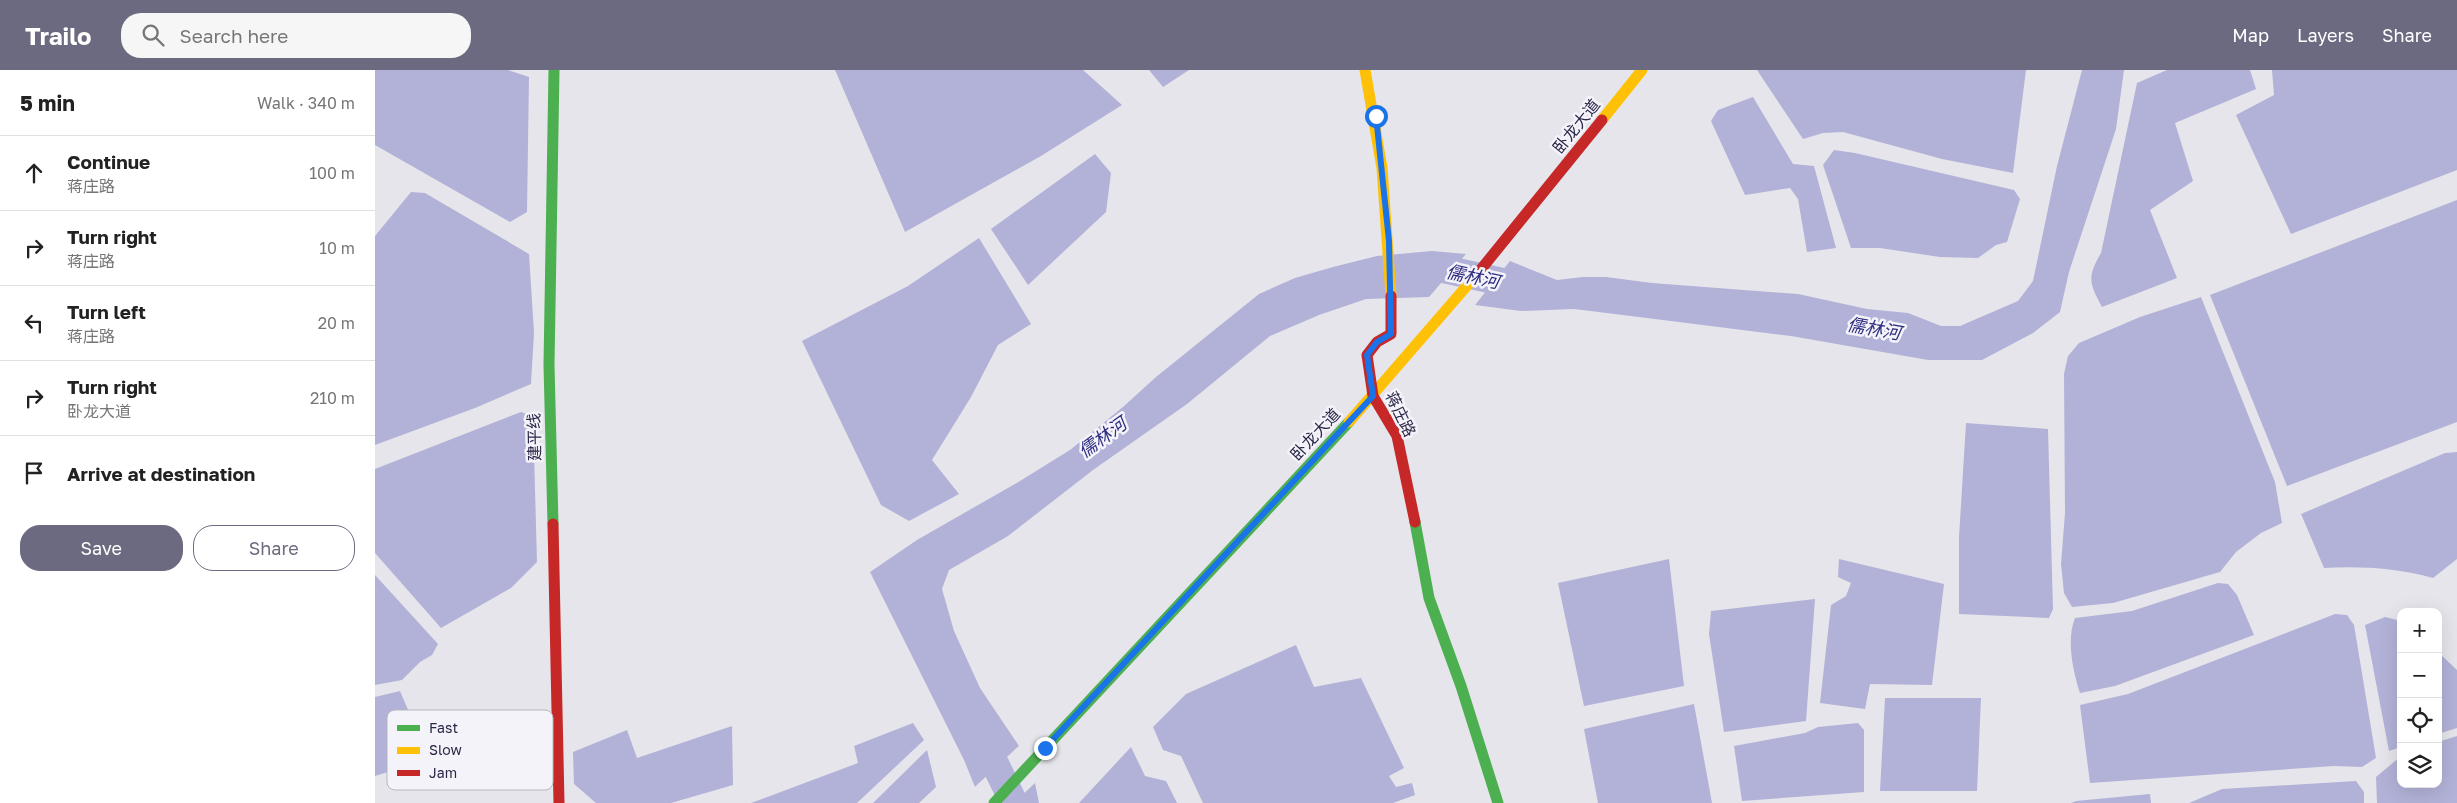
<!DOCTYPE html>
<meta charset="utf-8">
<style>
body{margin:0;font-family:"Golos Text","Noto Sans SC",sans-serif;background:#f6f6f6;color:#222}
.controls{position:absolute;right:15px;bottom:15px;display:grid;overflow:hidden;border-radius:10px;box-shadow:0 5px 20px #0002}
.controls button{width:45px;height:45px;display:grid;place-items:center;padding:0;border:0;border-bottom:1px solid #e0e0e0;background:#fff;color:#222;font:25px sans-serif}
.stop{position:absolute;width:15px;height:15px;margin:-11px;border:4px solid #1a73e8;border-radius:50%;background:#fff}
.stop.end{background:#1a73e8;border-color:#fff;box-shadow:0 1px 5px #0008}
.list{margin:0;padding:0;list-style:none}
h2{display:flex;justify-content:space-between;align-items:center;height:65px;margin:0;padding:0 20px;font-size:21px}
h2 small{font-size:16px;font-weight:400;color:#767676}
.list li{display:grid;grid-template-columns:32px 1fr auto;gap:15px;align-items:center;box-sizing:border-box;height:75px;padding:0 20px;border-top:1px solid #e0e0e0}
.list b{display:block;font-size:19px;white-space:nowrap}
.list p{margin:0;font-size:16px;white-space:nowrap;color:#767676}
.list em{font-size:16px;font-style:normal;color:#767676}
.actions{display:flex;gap:10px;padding:15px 20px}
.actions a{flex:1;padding:11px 0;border:1px solid #6c6a80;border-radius:20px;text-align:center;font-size:18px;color:#6c6a80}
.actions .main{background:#6c6a80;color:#fff}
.icon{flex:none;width:28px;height:28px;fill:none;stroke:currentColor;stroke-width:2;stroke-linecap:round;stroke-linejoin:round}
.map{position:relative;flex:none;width:2082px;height:733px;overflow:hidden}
header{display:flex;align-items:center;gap:30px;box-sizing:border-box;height:70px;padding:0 25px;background:#6c6a80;color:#fff}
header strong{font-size:24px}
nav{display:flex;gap:28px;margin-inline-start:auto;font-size:18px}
.search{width:350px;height:45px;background:#f6f6f6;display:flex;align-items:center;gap:12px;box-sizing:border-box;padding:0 18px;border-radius:20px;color:#767676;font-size:19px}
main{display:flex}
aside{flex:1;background:#fff}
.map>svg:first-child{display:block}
</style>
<header>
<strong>Trailo</strong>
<div class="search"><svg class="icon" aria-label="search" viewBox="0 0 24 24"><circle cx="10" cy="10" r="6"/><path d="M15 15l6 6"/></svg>Search here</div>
<nav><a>Map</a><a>Layers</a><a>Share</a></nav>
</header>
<main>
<aside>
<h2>5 min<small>Walk · 340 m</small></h2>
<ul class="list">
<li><svg class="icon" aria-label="ahead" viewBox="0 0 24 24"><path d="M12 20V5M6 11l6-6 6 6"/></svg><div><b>Continue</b><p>蒋庄路</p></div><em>100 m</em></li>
<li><svg class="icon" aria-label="right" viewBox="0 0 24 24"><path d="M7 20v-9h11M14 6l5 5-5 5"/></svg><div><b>Turn right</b><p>蒋庄路</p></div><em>10 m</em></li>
<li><svg class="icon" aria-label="left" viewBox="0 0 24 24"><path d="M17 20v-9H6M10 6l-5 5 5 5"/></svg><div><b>Turn left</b><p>蒋庄路</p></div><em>20 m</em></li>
<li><svg class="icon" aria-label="right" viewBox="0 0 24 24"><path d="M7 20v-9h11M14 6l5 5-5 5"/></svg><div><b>Turn right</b><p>卧龙大道</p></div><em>210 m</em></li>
<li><svg class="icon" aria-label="arrive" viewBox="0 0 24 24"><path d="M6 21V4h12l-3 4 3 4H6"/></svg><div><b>Arrive at destination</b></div></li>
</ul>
<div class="actions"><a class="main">Save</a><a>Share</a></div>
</aside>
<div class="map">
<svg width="2082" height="733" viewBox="0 0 2082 733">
<rect width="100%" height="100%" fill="#e6e5eb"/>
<path fill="#b2b2d8" d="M0,0H133L154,7L152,142L135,152L0,75Z
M460,0H708L747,35L666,86L530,162Z
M774,0H814L788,17Z
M1382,0H1651L1638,103L1567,89L1468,62L1448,63L1428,69Z
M1707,0H1749L1741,59L1694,202L1685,242L1658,263L1607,290H1553L1416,266L1264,247L1199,239L1146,241L1100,235L1135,191L1182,210L1208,207H1231L1277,213L1423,224L1492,239L1533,243L1566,256H1585L1643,231L1658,211L1682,96Z
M1792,0H1875L1881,19L1800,53L1818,111L1775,140L1802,208L1727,237C1714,213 1712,207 1726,183L1762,13Z
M1897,0H2082V100L1916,164L1861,45L1899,25Z
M1378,27L1418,94L1439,96L1461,178L1432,182L1423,129L1415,118L1370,125L1336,51L1343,40Z
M1459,80L1480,83L1639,120L1645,129L1632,172L1621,175L1603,188L1565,187L1505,178H1476L1448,95Z
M720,84L736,103L731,142L653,215L616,159Z
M36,122L50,123L154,184L159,263L156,314L100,338L0,375V166Z
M2082,130V352L1912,416L1835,225Z
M604,168L656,254L623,275L596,327L557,390L584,424L534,451L506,435L427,271L533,216Z
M1057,181L1091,184L1054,227L991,229L944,245L895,266L812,334L718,400L633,466L574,500L567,519L579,561L605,618L644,676L600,717L589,690L495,502L542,470L645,411L695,380L748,337L781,307L884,224L920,208L958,197L1002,186Z
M1826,227L1900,412L1907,453L1886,463L1861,482L1845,502L1738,533L1697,537L1689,523L1686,494L1690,443L1689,304L1693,286L1704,273L1765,247Z
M146,342L158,346L162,492L136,518L66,558L0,483V399Z
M1591,353L1673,359L1678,539L1674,548L1584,544V467Z
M2082,382V489L2058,508C2022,498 1986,496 1949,498L1926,444L2070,383Z
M1294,489L1309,616L1209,636L1183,513Z
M1464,489L1569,514L1557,615L1495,614L1490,639L1445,633L1456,535L1471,526L1476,513L1463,507Z
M0,505L63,574L57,585L45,592L27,610L0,615Z
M1843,513L1853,514L1862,525L1879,565L1740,616L1705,623C1698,601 1691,570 1700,548L1757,541Z
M1440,529L1431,651L1349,662L1334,564L1336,541Z
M1960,544L1972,545L1979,555L2001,688L1987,697L1959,696L1715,713L1705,635L1753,624Z
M2010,547L2026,551V677L2014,681L1990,555Z
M921,575L939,617L986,608L1029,698L1014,706L1021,717L1037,713L1040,725L1018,733H828L806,686L788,680L778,657L811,624Z
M2063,582L2082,600V658L2063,664Z
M25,621L54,689L0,706V627Z
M1510,628H1606L1602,721H1505Z
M1319,634L1337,733H1223L1209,659Z
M538,653L549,670L482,733H376L483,693L479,676Z
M1483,653L1489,660V722L1367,731L1359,676L1430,663L1443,657Z
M357,656L358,715L296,733H221L199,714L198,682L252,660L262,688Z
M2082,666V733H2002L2001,707L2026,686V714H2063V672Z
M756,677L770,706L791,711L802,733H704Z
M552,680L561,717L544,733H498Z
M1981,711L1989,722V733H1814L1847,719Z
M660,713L664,733H639Z
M1775,724L1776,733H1696L1701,731Z"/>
<path fill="#e6e5eb" d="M646,674V678L602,718H599Z"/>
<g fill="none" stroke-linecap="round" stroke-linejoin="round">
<path stroke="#b2b2d8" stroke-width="28" d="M1041,202L1064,198L1155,218
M606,665L639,733"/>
<path stroke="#4caf50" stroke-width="11" d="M1040,452L1054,528L1086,616L1123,733
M178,454L174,295L179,0
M619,733L974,352"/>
<path stroke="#ffc107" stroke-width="11" d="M990,0L1007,98L1016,226
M1227,50L1267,0
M974,352L1103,203"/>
<path stroke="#c62828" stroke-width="11" d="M1103,203L1227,50
M1016,226V264L1002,272L992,285L998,326L1022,366L1040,452
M178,454L184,733"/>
</g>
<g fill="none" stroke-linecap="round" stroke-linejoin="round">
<path stroke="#1a73e8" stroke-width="6" d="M670,678L998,326L992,285L1002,272L1016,264L1014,171L1001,46"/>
</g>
<g text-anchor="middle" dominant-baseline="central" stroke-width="5" stroke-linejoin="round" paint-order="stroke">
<g font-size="16" fill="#2b2847" stroke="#f4f3f9">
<text transform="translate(1201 56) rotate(-51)">卧龙大道</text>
<text transform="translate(1026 344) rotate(64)">蒋庄路</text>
<text transform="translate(940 364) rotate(-47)">卧龙大道</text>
<text transform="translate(159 367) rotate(-91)">建平线</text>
</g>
<g font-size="18" font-style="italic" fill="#2e2d81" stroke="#f4f3f9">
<text transform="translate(1098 206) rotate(12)">儒林河</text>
<text transform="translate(1499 258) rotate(10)">儒林河</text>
<text transform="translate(727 367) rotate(-36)">儒林河</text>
</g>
</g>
<rect x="12" y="640" width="166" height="80" rx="8" fill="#f4f3f9" stroke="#b8b6c4" stroke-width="1"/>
<rect x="22" y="655" width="23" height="6" fill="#4caf50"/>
<rect x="22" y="677" width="23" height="7" fill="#ffc107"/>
<rect x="22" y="700" width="23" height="6" fill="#c62828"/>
<g font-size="14" fill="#2b2847">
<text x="54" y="663">Fast</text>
<text x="54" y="685">Slow</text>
<text x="54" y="708">Jam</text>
</g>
</svg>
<div class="controls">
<button>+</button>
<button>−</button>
<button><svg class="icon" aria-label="locate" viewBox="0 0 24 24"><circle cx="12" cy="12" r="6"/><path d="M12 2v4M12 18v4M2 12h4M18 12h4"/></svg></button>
<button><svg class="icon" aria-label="layers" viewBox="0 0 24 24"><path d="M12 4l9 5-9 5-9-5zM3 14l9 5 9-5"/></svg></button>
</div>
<div class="stop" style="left:1001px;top:46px"></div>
<div class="stop end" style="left:670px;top:678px"></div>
</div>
</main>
